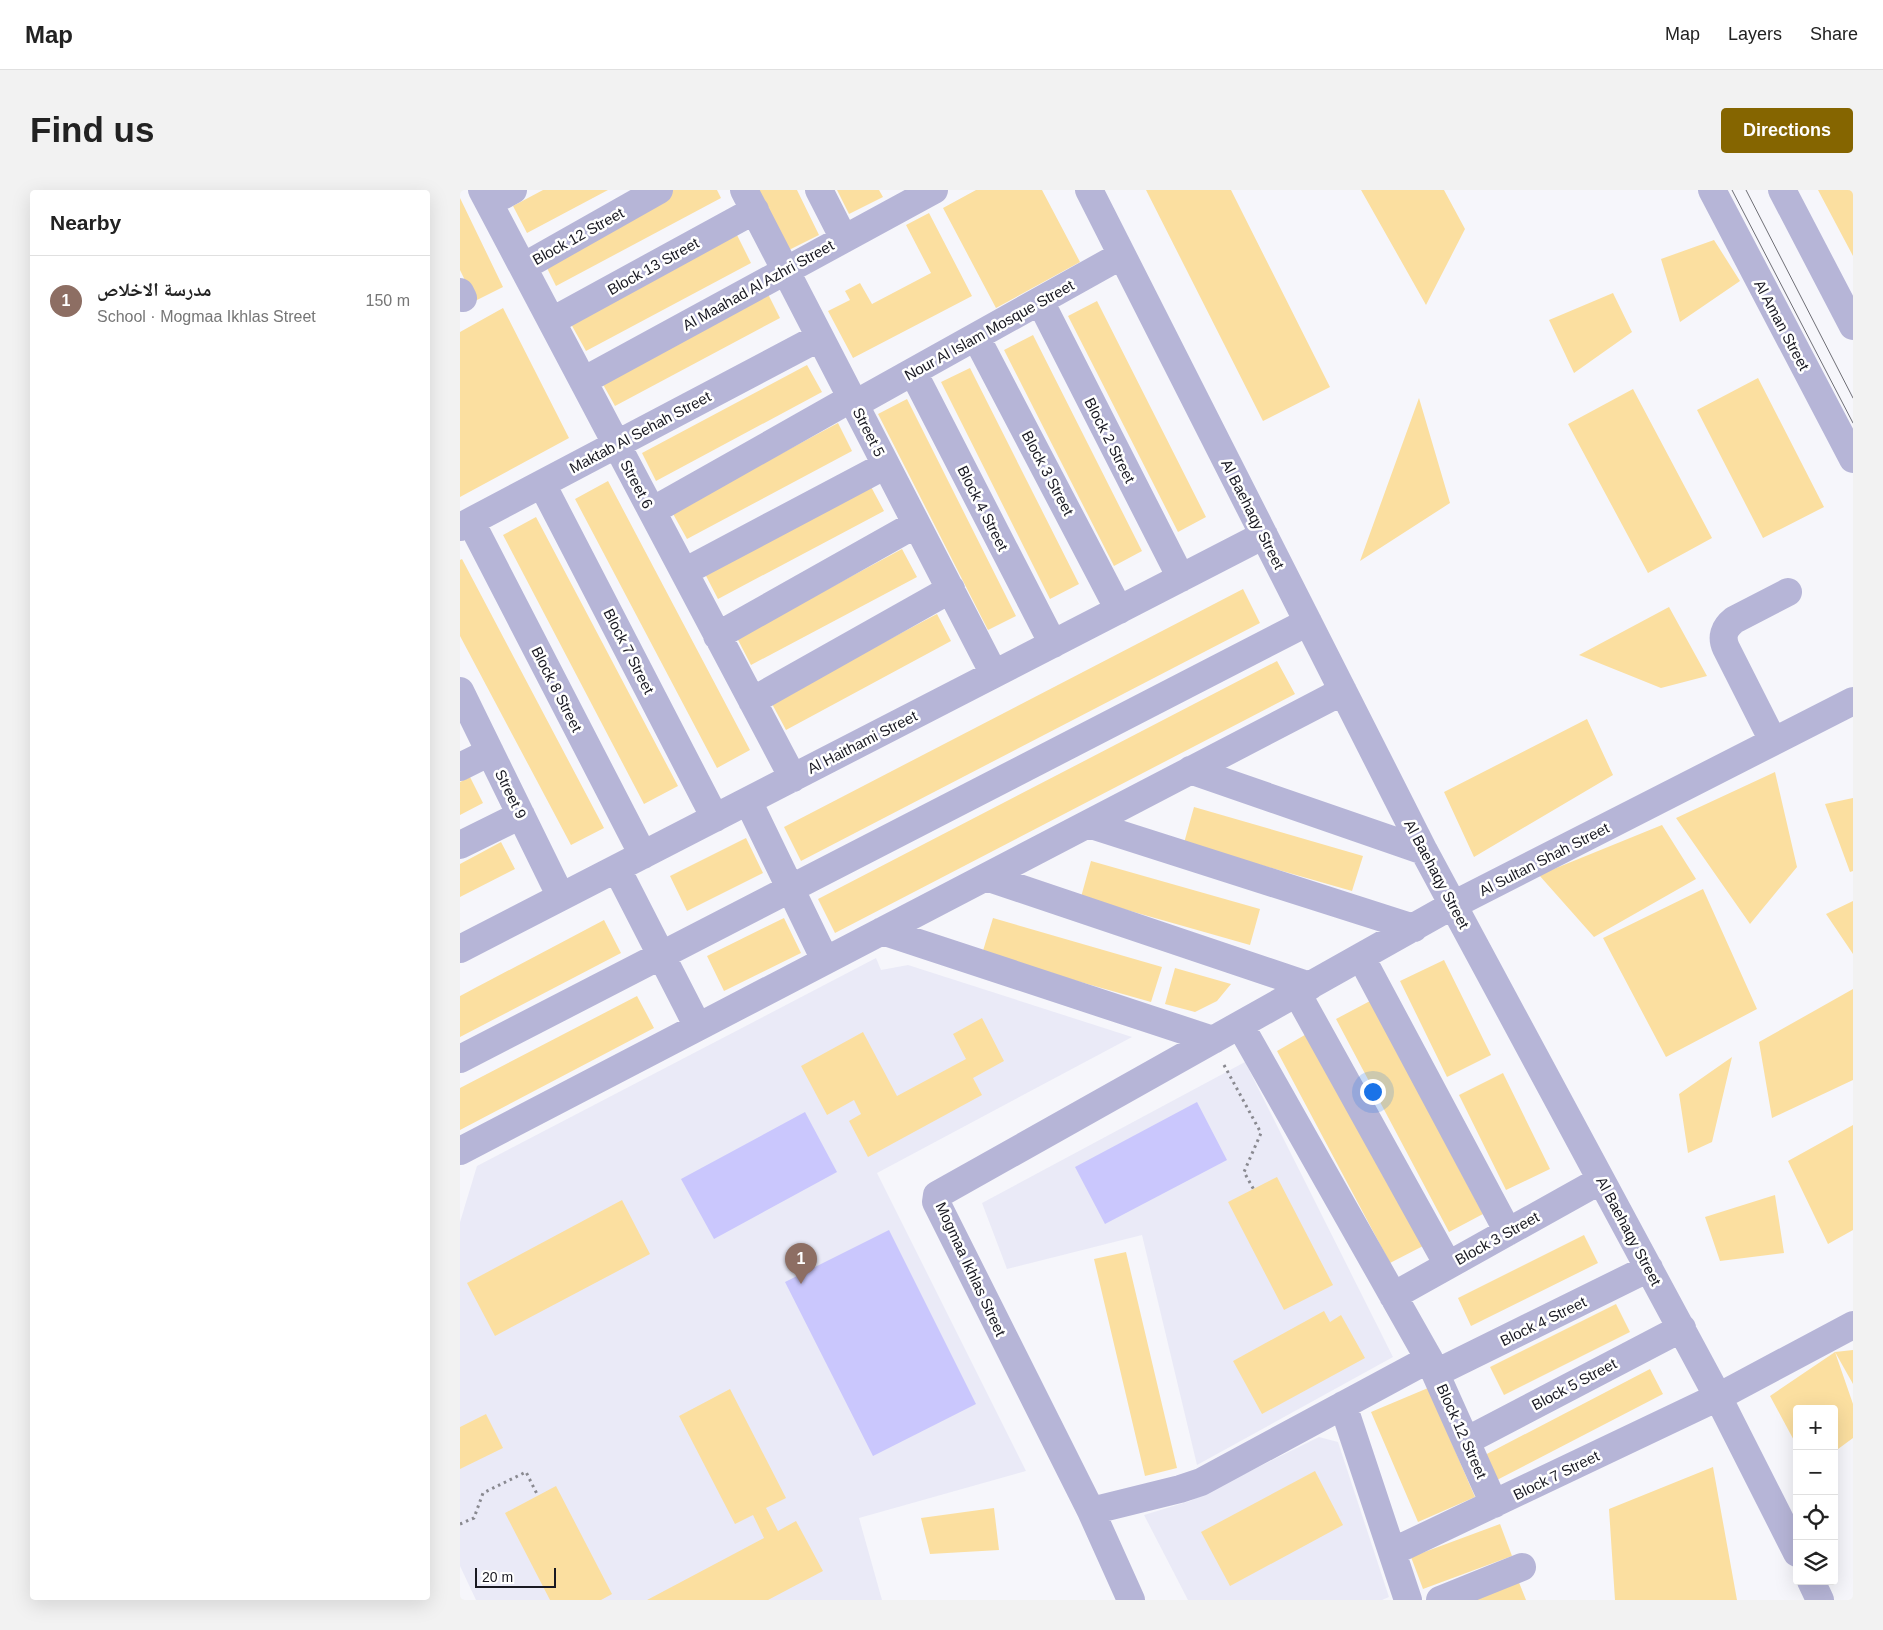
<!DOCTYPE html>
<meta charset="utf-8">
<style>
body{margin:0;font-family:Helvetica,"Noto Naskh Arabic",sans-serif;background:#f2f2f2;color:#222}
.controls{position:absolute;right:15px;bottom:15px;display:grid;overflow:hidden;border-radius:5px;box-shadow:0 5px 20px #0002}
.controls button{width:45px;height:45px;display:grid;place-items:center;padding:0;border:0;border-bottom:1px solid #e0e0e0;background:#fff;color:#222;font:25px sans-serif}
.scale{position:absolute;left:15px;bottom:12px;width:81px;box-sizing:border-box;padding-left:5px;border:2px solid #191922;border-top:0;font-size:14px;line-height:18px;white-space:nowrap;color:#191922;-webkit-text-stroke:4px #fff;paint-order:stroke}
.you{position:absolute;left:912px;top:901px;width:18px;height:18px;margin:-12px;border:4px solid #fff;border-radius:50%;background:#1a73e8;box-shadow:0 0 0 8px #1a73e833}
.badge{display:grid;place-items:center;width:32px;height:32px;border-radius:50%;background:#856500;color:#fff;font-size:16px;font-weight:700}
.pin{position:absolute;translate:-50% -41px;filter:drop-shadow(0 1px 2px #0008)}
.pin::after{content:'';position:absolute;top:26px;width:18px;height:15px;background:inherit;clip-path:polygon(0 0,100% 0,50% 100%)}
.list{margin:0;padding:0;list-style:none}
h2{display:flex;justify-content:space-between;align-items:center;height:65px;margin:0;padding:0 20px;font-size:21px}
h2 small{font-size:16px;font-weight:400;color:#767676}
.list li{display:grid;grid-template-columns:32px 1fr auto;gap:15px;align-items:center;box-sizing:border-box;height:90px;padding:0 20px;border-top:1px solid #e0e0e0}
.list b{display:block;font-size:19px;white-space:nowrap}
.list p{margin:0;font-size:16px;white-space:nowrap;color:#767676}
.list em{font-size:16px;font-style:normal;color:#767676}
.icon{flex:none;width:28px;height:28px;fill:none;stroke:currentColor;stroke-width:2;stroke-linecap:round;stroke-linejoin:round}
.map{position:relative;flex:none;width:1393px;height:1410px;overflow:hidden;border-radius:5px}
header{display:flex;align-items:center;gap:30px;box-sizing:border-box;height:70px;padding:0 25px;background:#fff;border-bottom:1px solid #e0e0e0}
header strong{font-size:24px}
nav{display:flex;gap:28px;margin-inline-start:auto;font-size:18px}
.intro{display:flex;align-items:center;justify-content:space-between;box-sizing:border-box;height:120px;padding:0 30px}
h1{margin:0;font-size:35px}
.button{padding:12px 22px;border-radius:5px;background:#856500;color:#fff;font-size:18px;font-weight:700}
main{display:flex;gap:30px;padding:0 30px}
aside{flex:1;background:#fff;border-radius:5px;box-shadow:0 5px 20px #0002}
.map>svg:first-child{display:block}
</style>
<header>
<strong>Map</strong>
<nav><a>Map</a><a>Layers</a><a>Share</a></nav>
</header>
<div class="intro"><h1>Find us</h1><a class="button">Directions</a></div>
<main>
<aside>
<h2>Nearby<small></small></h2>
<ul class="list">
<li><span class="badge" style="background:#8d6e63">1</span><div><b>مدرسة الاخلاص</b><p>School · Mogmaa Ikhlas Street</p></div><em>150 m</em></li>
</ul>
</aside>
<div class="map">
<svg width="1393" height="1410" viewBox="0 0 1393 1410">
<rect width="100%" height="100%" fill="#f6f6fb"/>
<path fill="#eaeaf7" d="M416,768L421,780L448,775L672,847L417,983L566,1281L399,1328L422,1410H16L0,1376V1032L17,976Z
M785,872L933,1167L737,1275L682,1045L547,1079L522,1013Z
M859,1247L878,1252L929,1407L922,1410H728L684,1325L730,1311Z"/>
<path fill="#cac7fd" d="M737,912L767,970L645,1034L615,977Z
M345,922L377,982L254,1049L221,989Z
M429,1040L516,1214L413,1266L325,1092Z"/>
<path fill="#fbdfa0" d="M83,0H148L67,43L53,16Z
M210,0H257L261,8L96,96L82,68Z
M294,0H337L359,45L325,62Z
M377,0H419L423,7L389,24Z
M516,0H582L620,72L536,118L483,18Z
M686,0H771L870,197L803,231Z
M901,0H984L1005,39L966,115Z
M1358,0H1393V66Z
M0,8L43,97L15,111L0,80Z
M469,23L512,106L393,168L368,121L390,110L385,101L400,93L412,114L471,83L446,35Z
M277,45L291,73L126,161L111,134Z
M1254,50L1280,91L1220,132L1201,69Z
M306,100L320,128L155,216L140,189Z
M1153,103L1172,142L1114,183L1089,130Z
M637,111L746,327L718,342L608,126Z
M43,118L109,248L0,307V142Z
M573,145L682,361L654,376L544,160Z
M347,175L362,202L196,291L182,263Z
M510,178L619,394L590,409L481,192Z
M1298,188L1364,317L1303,348L1237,220Z
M1173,199L1252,348L1188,383L1108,234Z
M959,208L990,313L900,371Z
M447,209L556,426L528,440L418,224Z
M378,233L392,261L227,349L212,322Z
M148,291L290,560L257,578L115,309Z
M409,293L424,321L258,409L244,382Z
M76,327L218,596L184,614L43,345Z
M442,359L457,387L291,475L277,448Z
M2,369L144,638L111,655L0,446V370Z
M783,399L800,433L341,671L324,637Z
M1209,417L1247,486L1201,498L1119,465Z
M477,424L491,451L326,540L311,512Z
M817,471L835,504L375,743L358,709Z
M1127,529L1153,585L1014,667L984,602Z
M1315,582L1337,677L1290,734L1216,628Z
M10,587L23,613L0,625V592Z
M1393,608V681L1390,682L1365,614Z
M734,617L903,666L892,701L724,653Z
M1202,635L1236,689L1134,747L1079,685Z
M286,648L303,683L227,721L210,686Z
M41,652L55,679L0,707V674Z
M631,671L800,719L790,755L621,707Z
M1243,699L1297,819L1206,867L1143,748Z
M1393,711V764L1366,724Z
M324,728L341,763L264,801L247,766Z
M533,728L702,777L691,812L522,764Z
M144,730L161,763L0,847V806Z
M984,770L1031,865L987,887L940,791Z
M715,778L771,794L757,811L735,822L705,814Z
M1393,799V890L1312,928L1299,852Z
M177,806L194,838L0,940V898Z
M910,811L1023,1024L989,1042L876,829Z
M522,828L544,871L513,888L522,905L408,967L389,931L401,924L394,910L367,925L341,876L403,842L437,906L506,869L493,844Z
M850,842L963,1056L930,1073L817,861Z
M1272,867L1252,952L1228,963L1219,904Z
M1043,883L1090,979L1046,1000L999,905Z
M1393,935V1040L1368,1054L1328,971Z
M817,987L873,1095L824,1120L768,1012Z
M1315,1005L1324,1063L1260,1071L1245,1027Z
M162,1010L190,1064L35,1146L7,1093Z
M1124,1045L1138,1073L1011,1136L998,1108Z
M666,1062L717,1278L685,1286L634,1069Z
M1156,1114L1170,1142L1044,1205L1030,1177Z
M864,1121L870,1132L881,1125L905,1168L802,1224L773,1171Z
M1393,1160V1194L1375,1162L1393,1214V1248L1374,1262V1219H1337V1256L1310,1206L1375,1162Z
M1190,1179L1203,1204L1035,1291L1023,1266Z
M968,1198L1015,1307L958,1332L911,1222Z
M270,1199L326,1308L306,1318L318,1341L336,1331L363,1381L308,1410H187L304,1348L293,1325L275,1334L219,1226Z
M26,1224L43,1258L0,1279V1237Z
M1253,1277L1277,1410H1155L1149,1319Z
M855,1281L883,1335L770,1396L741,1342Z
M96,1296L152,1404L141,1410H90L45,1323Z
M534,1318L539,1360L470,1364L461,1328Z
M1040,1334L1052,1366L963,1399L951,1367Z
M1058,1390L1066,1410H1004Z"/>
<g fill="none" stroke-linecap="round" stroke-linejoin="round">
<path stroke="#898990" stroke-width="3" stroke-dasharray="2.5 4" stroke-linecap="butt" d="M764,875L801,943L784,982L794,1000
M0,1334L14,1328L23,1303L66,1282L78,1306"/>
<path stroke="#b6b5d7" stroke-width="28" d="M22,0L333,588
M284,0L534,484
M359,0L384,49
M629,0L964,661L1258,1207L1337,1363
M1252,0L1393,269
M1322,0L1393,136
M29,13L53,0
M63,77L199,0
M0,102L3,108
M580,111L721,388
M92,131L295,20
M516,147L659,420
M453,182L593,454
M123,191L474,0
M395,214L662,65
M82,294L255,628
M192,321L392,208
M11,332L183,665
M0,337L360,147
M224,382L426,275
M257,446L456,334
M0,501L101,707
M292,511L491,399
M1313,551L1266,458C1261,447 1264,438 1274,430L1328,402
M0,577L30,562
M730,580L964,661
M288,611L365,770
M628,634L954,738
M0,655L61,625
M157,679L238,837
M526,687L850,796
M422,741L753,850
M0,759L804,345
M901,767L1048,1042
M837,803L988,1075
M780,835L969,1169L1034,1314
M0,869L848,432
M0,961L883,501
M933,1106L1141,990
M976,1183L1189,1078
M883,1215L948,1410
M1006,1251L1222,1138
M631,1321L720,1299L741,1292L969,1169
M932,1362L1258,1207L1393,1135
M1351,1391L1360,1410
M671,1410L631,1321L476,1012L477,1005L993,715L1393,511
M980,1410L1062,1377"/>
<path stroke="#6e6e75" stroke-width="1" d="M1272,0L1393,233
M1286,0L1393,208"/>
</g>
<g text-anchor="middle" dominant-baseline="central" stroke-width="5" stroke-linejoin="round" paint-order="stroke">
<g font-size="15" fill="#191922" stroke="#fff">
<text transform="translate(118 46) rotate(-29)">Block 12 Street</text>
<text transform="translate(193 76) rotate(-29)">Block 13 Street</text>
<text transform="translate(298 95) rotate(-29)">Al Maahad Al Azhri Street</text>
<text transform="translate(1322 135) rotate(62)">Al Aman Street</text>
<text transform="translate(529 140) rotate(-29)">Nour Al Islam Mosque Street</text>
<text transform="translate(180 242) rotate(-28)">Maktab Al Sehah Street</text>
<text transform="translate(409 242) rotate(63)">Street 5</text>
<text transform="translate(650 250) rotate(63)">Block 2 Street</text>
<text transform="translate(588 283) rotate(62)">Block 3 Street</text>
<text transform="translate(177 294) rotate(62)">Street 6</text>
<text transform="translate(523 318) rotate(63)">Block 4 Street</text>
<text transform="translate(793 324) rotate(63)">Al Baehaqy Street</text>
<text transform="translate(169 461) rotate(63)">Block 7 Street</text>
<text transform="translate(97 499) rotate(63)">Block 8 Street</text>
<text transform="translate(402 552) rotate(-27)">Al Haithami Street</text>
<text transform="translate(51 604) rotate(64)">Street 9</text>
<text transform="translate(1084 669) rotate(-27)">Al Sultan Shah Street</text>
<text transform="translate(977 684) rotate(62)">Al Baehaqy Street</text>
<text transform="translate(1169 1041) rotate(62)">Al Baehaqy Street</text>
<text transform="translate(1037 1048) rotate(-29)">Block 3 Street</text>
<text transform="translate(511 1079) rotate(65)">Mogmaa Ikhlas Street</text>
<text transform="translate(1083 1131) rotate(-26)">Block 4 Street</text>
<text transform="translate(1114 1194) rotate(-28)">Block 5 Street</text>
<text transform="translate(1002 1241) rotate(66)">Block 12 Street</text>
<text transform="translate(1096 1285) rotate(-26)">Block 7 Street</text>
</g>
</g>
</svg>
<div class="controls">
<button>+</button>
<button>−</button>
<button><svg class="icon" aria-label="locate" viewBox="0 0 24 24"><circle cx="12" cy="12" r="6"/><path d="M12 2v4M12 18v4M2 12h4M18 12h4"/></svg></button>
<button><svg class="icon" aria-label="layers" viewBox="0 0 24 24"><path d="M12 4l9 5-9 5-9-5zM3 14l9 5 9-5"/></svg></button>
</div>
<div class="scale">20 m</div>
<div class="you"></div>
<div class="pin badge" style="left:341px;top:1094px;background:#8d6e63">1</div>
</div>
</main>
